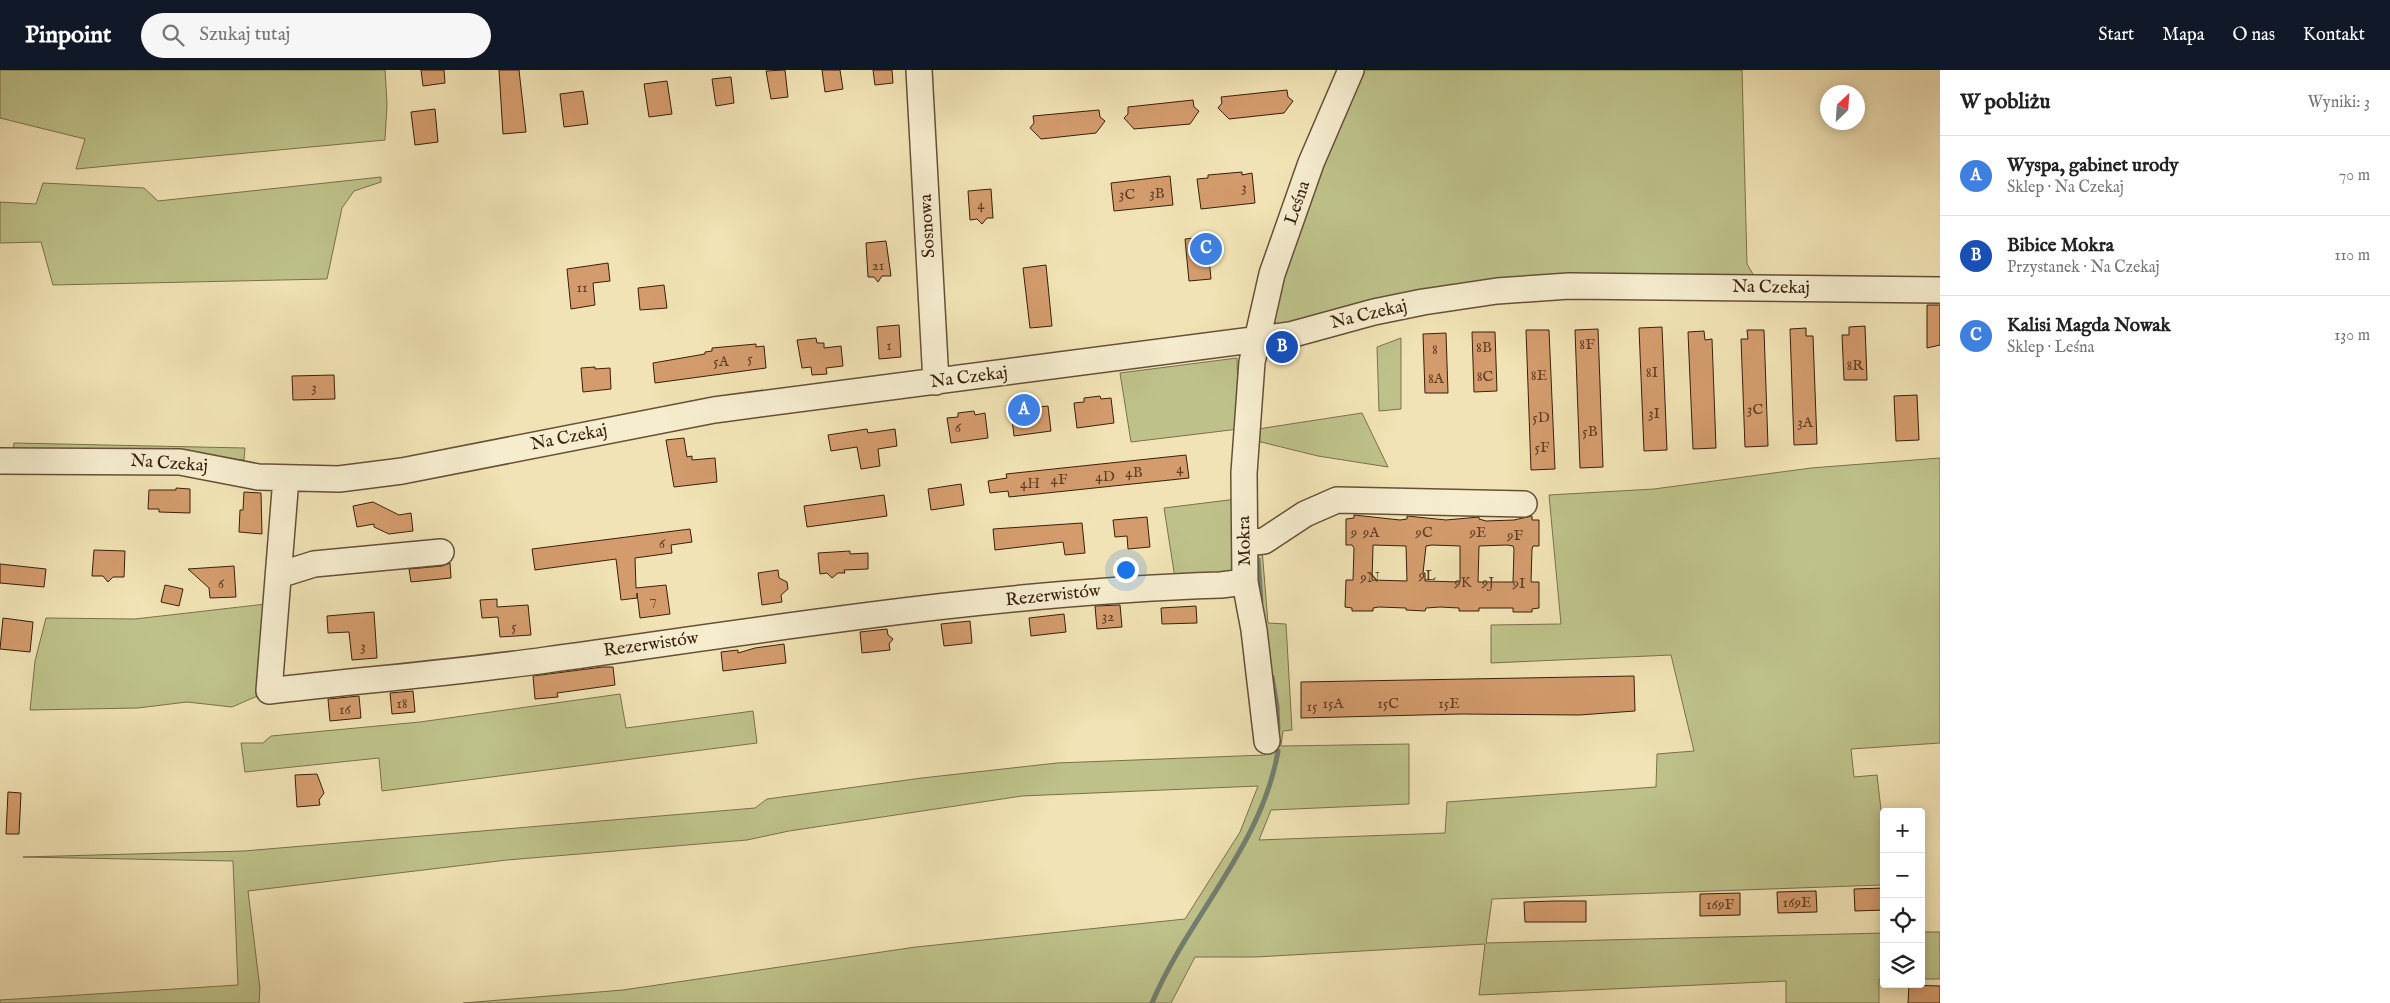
<!DOCTYPE html>
<html lang="pl">
<meta charset="utf-8">
<style>
body{margin:0;font-family:"IM FELL English",serif;background:#f6f6f6;color:#222}
.controls{position:absolute;right:15px;bottom:15px;display:grid;overflow:hidden;border-radius:5px;box-shadow:0 2px 12px #0003}
.controls button{width:45px;height:45px;display:grid;place-items:center;padding:0;border:0;border-bottom:1px solid #e0e0e0;background:#fff;color:#222;font:25px sans-serif}
.compass{position:absolute;left:1820px;top:15px;width:45px;height:45px;border-radius:50%;background:#fff;box-shadow:0 2px 12px #0003;rotate:25deg}
.you{position:absolute;left:1125px;top:499px;width:18px;height:18px;margin:-12px;border:4px solid #fff;border-radius:50%;background:#1a73e8;box-shadow:0 0 0 8px #1a73e833}
.badge{display:grid;place-items:center;width:32px;height:32px;border-radius:50%;background:#111827;color:#fff;font-size:16px;font-weight:700}
.pin{position:absolute;translate:-50% -50%;border:2px solid #fff;box-shadow:0 1px 5px #0006}
.list{margin:0;padding:0;list-style:none}
h2{display:flex;justify-content:space-between;align-items:center;height:65px;margin:0;padding:0 20px;font-size:21px}
h2 small{font-size:16px;font-weight:400;color:#767676}
.list li{display:grid;grid-template-columns:32px 1fr auto;gap:15px;align-items:center;box-sizing:border-box;height:80px;padding:0 20px;border-top:1px solid #e0e0e0}
.list b{display:block;font-size:19px;white-space:nowrap}
.list p{margin:0;font-size:16px;white-space:nowrap;color:#767676}
.list em{font-size:16px;font-style:normal;color:#767676}
.icon{flex:none;width:28px;height:28px;fill:none;stroke:currentColor;stroke-width:2;stroke-linecap:round;stroke-linejoin:round}
.map{position:relative;flex:none;width:1940px;height:933px;overflow:hidden}
header{display:flex;align-items:center;gap:30px;box-sizing:border-box;height:70px;padding:0 25px;background:#111827;color:#fff}
header strong{font-size:24px}
nav{display:flex;gap:28px;margin-inline-start:auto;font-size:18px}
.search{width:350px;height:45px;background:#f6f6f6;display:flex;align-items:center;gap:12px;box-sizing:border-box;padding:0 18px;border-radius:28px;color:#767676;font-size:19px}
main{display:flex}
aside{flex:1;background:#fff}
.map>svg:first-child{display:block}
</style>
<header>
<strong>Pinpoint</strong>
<div class="search"><svg class="icon" aria-label="search" viewBox="0 0 24 24"><circle cx="10" cy="10" r="6"/><path d="M15 15l6 6"/></svg>Szukaj tutaj</div>
<nav><a>Start</a><a>Mapa</a><a>O nas</a><a>Kontakt</a></nav>
</header>
<main>
<div class="map">
<svg width="1940" height="933" viewBox="0 0 1940 933">
<rect width="100%" height="100%" fill="#f1e3b5"/>
<filter id="stains"><feTurbulence type="fractalNoise" baseFrequency=".004" numOctaves="4"/><feColorMatrix values="0 0 0 0 .2 0 0 0 0 .09 0 0 0 0 .02 0 0 0 .5 -.17"/></filter>
<radialGradient id="worn" r=".72"><stop offset=".6" stop-color="#630" stop-opacity="0"/><stop offset="1" stop-color="#630" stop-opacity=".3"/></radialGradient>
<path fill="#bec28a" stroke="#7b704c" d="M0,0H385L387,34L385,70L76,99L85,69L0,48Z
M1362,0H1742L1747,194L1754,206L1278,255L1274,252L1271,239L1323,89Z
M381,107V112L354,121L342,138L327,209L53,215L41,172L0,173V132L36,134L43,113L144,118L158,131Z
M1401,268V339L1379,341L1377,277Z
M1237,288L1239,359L1131,372L1120,303Z
M1362,343L1388,397L1318,386L1257,371L1258,359Z
M14,373L245,378L244,390L177,385L13,381Z
M1940,388V673L1851,679L1854,707L1877,705L1881,740V815L1492,829L1486,873L1884,863V909H1879V933H1786V911L1479,925L1485,874L1256,887H1195L1171,933H463L623,920L916,877L1185,849L1240,762L1258,716L1022,726L789,761L747,770L507,790L248,821L260,919L259,933H0V930L238,915L233,791L23,787L244,781L755,738L767,729L922,708L1057,693L1265,685L1247,556L1252,483L1262,479L1268,553L1286,554L1292,660L1283,661L1281,676L1409,674V734L1271,740L1259,770L1445,763L1447,732L1656,717L1657,684L1694,681L1671,585L1491,593V555L1561,554L1549,425L1654,419L1811,398Z
M1237,429L1238,503L1175,508L1164,438Z
M266,534L262,624L232,637L187,632L138,638L30,640L35,591L46,548L135,549Z
M620,624L626,658L753,641L757,673L382,721L379,688L245,702L241,673H263L271,666L420,652Z
M1921,862H1940V909H1921Z"/>
<g fill="none" stroke-linecap="round" stroke-linejoin="round">
<path stroke="#737e6f" stroke-width="5" d="M1258,490L1261,532
M1272,607L1277,637L1278,660
M1152,933C1188,847 1262,776 1278,681"/>
</g>
<path fill="#d49c6d" stroke="#381f0d" fill-rule="evenodd" d="M421,0H444L445,13L423,16Z
M499,0H519L526,62L503,64Z
M785,0L788,27L771,29L766,1Z
M822,0H840L843,19L825,22Z
M873,0H892L893,13L875,15Z
M731,7L734,33L716,36L712,9Z
M667,11L672,44L649,47L644,14Z
M1287,20L1288,27L1293,31L1284,43L1229,49L1218,38L1222,33L1221,27Z
M583,21L588,54L564,57L560,24Z
M1193,30L1194,37L1199,41L1190,54L1134,59L1124,48L1128,44V37Z
M435,39L438,72L415,75L411,42Z
M1099,40L1100,47L1105,51L1096,63L1041,69L1030,58L1034,53L1033,46Z
M1242,102V105L1252,103L1255,133L1201,139L1197,109L1208,108V105Z
M1170,106L1173,135L1114,141L1111,113Z
M991,119L993,148H987L982,154L977,149L970,150L968,121Z
M1207,167L1211,209L1189,211L1185,169Z
M886,171L891,206H882L878,212L874,207H868L866,173Z
M608,193L610,211L593,213L595,235L571,239L567,199Z
M1046,195L1052,256L1030,258L1023,198Z
M664,215L667,238L640,240L638,218Z
M1927,235H1940V275L1927,278Z
M899,255L901,287L879,289L877,257Z
M1865,256L1867,310H1844L1842,265H1849V257Z
M1662,257L1667,380L1644,381L1639,258Z
M1806,258V266H1813L1817,374L1794,375L1790,259Z
M1598,259L1603,397L1580,398L1575,260Z
M1526,260H1549L1555,399L1531,400Z
M1747,260H1764L1768,376L1745,377L1741,269H1748Z
M1704,261L1705,270L1712,269L1716,378L1693,379L1688,262Z
M1472,262H1495L1497,321L1474,322Z
M1446,263L1448,323H1425L1423,264Z
M816,268L817,273H824V278L841,276L843,296L826,298L827,304L812,305L811,297L802,298L797,270Z
M756,274V277L764,276L766,298L655,313L653,293L705,284V282L712,281V278Z
M595,297V299L610,298L611,319L583,322L581,298Z
M334,305L335,329L293,330L292,306Z
M1917,325L1919,370L1896,371L1894,326Z
M1100,326L1101,329L1111,328L1114,353L1077,358L1074,333L1084,332V328Z
M1037,333L1038,337L1048,336L1051,361L1014,366L1011,340L1021,339V336Z
M974,341L975,345L985,343L988,368L951,373L947,348L958,347V343Z
M867,359L868,363L895,359L897,376L878,379L880,396L861,399L857,377L831,381L828,365Z
M684,368L687,387L692,386V390L715,388L717,412L674,417L666,370Z
M1186,385L1189,408L1009,427L1008,421L990,423L988,411L1007,408L1006,404Z
M961,414L964,435L931,440L928,419Z
M176,418L190,419V443L159,442V439H148L149,420H176Z
M244,422L261,423L262,464L239,462L240,440H243Z
M884,425L887,446L807,457L804,436Z
M373,432L399,445L411,443L413,461L389,464L374,457V454L357,457L353,436Z
M1354,445L1400,450L1407,449V446L1446,450L1479,447V449L1486,451L1514,450L1532,446V450H1539V476H1533L1532,479L1531,512H1539V538L1532,539V542H1513V538H1479V541H1459V538L1440,537L1426,538L1425,541L1406,540V538L1379,537L1373,538V541H1352V538L1345,537L1346,510H1353L1354,478L1352,475H1346V449L1354,448ZM1373,475L1406,476L1407,511L1372,510ZM1432,475L1460,476V512L1425,511V503H1423L1426,476ZM1507,475L1513,476L1514,479L1513,512H1478L1479,476Z
M1147,447L1150,477L1128,479L1127,466L1115,467L1113,450Z
M1082,453L1085,483L1065,485L1063,472L995,480L993,459Z
M690,459L692,472L671,475L672,483L635,488L636,518L666,515L670,544L640,548L637,523V528L621,530L616,489L535,500L532,479Z
M94,480L125,481L124,507H113L108,512L103,506H92Z
M850,481V484L868,483V499L844,500L845,503H838L832,508L827,503L820,504L818,483Z
M450,493L451,508L411,512L409,499L442,496Z
M0,494L46,499L44,517L0,513Z
M234,496L236,527L210,528L209,518L188,499Z
M778,500L779,508L787,512L788,519L781,525L782,532L762,535L758,503Z
M165,515L183,519L179,536L161,532Z
M497,529V537L528,535L531,565L500,567L498,547L482,548L480,530Z
M1120,535L1122,557L1097,559L1095,536Z
M1196,536L1197,553L1162,554L1161,538Z
M374,542L377,588L352,590L349,562L328,563L327,546Z
M1064,544L1066,562L1031,566L1029,548Z
M3,548L33,552L30,582L0,579Z
M970,551L972,573L944,576L941,554Z
M887,559L888,565L893,569L889,574L890,580L862,583L860,562Z
M784,574L786,593L723,601L721,582L738,580V583L755,578Z
M603,597H613L615,615L557,623L558,627L535,629L533,606Z
M1634,606L1635,641L1579,645L1461,644L1301,648V612Z
M413,621L415,642L392,644L390,623Z
M359,626L361,648L330,651L328,629Z
M317,704L324,723L319,730L320,735L297,737L295,705Z
M8,722L21,723L19,764H6Z
M1884,818V840L1855,841L1854,819Z
M1816,821L1817,842L1778,843L1777,822Z
M1740,823V845L1700,846V824Z
M1554,831H1586V852H1525L1524,832Z
M1909,915L1940,916V933H1908Z"/>
<g fill="none" stroke-linecap="round" stroke-linejoin="round">
<g stroke="#665037" stroke-width="28">
<path id="minor" d="M919,0L936,312
M0,391L180,392L258,407L339,409L402,401L714,340L1290,265L1374,242L1423,232L1497,221L1569,216L1940,220
M286,408L269,621C361,610 454,603 546,590C770,559 995,522 1221,515L1245,512
M1245,473L1264,471L1305,444L1337,430L1524,434
M279,505L314,494L441,482
M1267,671L1254,560L1245,512L1244,403L1252,292L1272,204L1311,93L1351,0"/>
</g>
<use href="#minor" stroke="#f6edcf" stroke-width="25"/>
</g>
<g text-anchor="middle" dominant-baseline="central" stroke-width="4" stroke-linejoin="round" paint-order="stroke">
<g font-size="15" fill="#5f3e25">
<text x="1244" y="117">3</text>
<text x="1157" y="123">3B</text>
<text x="1127" y="124">3C</text>
<text x="981" y="134">4</text>
<text x="878" y="195">21</text>
<text x="582" y="217">11</text>
<text x="1587" y="274">8F</text>
<text x="889" y="275">1</text>
<text x="1484" y="277">8B</text>
<text x="1435" y="279">8</text>
<text x="750" y="288">5</text>
<text x="721" y="291">5A</text>
<text x="1855" y="295">8R</text>
<text x="1652" y="302">8I</text>
<text x="1539" y="305">8E</text>
<text x="1485" y="306">8C</text>
<text x="1436" y="308">8A</text>
<text x="314" y="317">3</text>
<text x="1755" y="339">3C</text>
<text x="1654" y="343">3I</text>
<text x="1541" y="347">5D</text>
<text x="1805" y="352">3A</text>
<text x="958" y="357">6</text>
<text x="1590" y="361">5B</text>
<text x="1542" y="377">5F</text>
<text x="1180" y="398">4</text>
<text x="1134" y="402">4B</text>
<text x="1105" y="406">4D</text>
<text x="1059" y="409">4F</text>
<text x="1030" y="413">4H</text>
<text x="1354" y="462">9</text>
<text x="1371" y="462">9A</text>
<text x="1424" y="462">9C</text>
<text x="1478" y="462">9E</text>
<text x="1515" y="465">9F</text>
<text x="662" y="473">6</text>
<text x="1427" y="505">9L</text>
<text x="1370" y="507">9N</text>
<text x="1463" y="512">9K</text>
<text x="1488" y="512">9J</text>
<text x="221" y="513">6</text>
<text x="1519" y="513">9I</text>
<text x="653" y="529">7</text>
<text x="1108" y="546">32</text>
<text x="514" y="556">5</text>
<text x="363" y="576">3</text>
<text x="402" y="633">18</text>
<text x="1333" y="633">15A</text>
<text x="1388" y="633">15C</text>
<text x="1449" y="633">15E</text>
<text x="1312" y="636">15</text>
<text x="345" y="639">16</text>
<text x="1797" y="832">169E</text>
<text x="1720" y="834">169F</text>
</g>
<g font-size="18" fill="#381f0d" stroke="#f6edcf">
<text transform="translate(1298 133) rotate(-71)">Leśna</text>
<text transform="translate(928 156) rotate(-93)">Sosnowa</text>
<text transform="translate(1771 218) rotate(1)">Na Czekaj</text>
<text transform="translate(1369 245) rotate(-13)">Na Czekaj</text>
<text transform="translate(969 308) rotate(-7)">Na Czekaj</text>
<text transform="translate(569 368) rotate(-11)">Na Czekaj</text>
<text transform="translate(169 394) rotate(4)">Na Czekaj</text>
<text transform="translate(1245 471) rotate(-91)">Mokra</text>
<text transform="translate(1053 526) rotate(-6)">Rezerwistów</text>
<text transform="translate(651 575) rotate(-8)">Rezerwistów</text>
</g>
</g>
<rect width="100%" height="100%" filter="url(#stains)"/>
<rect width="100%" height="100%" fill="url(#worn)"/>
</svg>
<div class="controls">
<button>+</button>
<button>−</button>
<button><svg class="icon" aria-label="locate" viewBox="0 0 24 24"><circle cx="12" cy="12" r="6"/><path d="M12 2v4M12 18v4M2 12h4M18 12h4"/></svg></button>
<button><svg class="icon" aria-label="layers" viewBox="0 0 24 24"><path d="M12 4l9 5-9 5-9-5zM3 14l9 5 9-5"/></svg></button>
</div>
<svg class="compass" viewBox="-18 -18 36 36"><path d="M0-13l5 13h-10z" fill="#e53935"/><path d="M0 13l5-13h-10z" fill="#767676"/></svg>
<div class="you"></div>
<div class="pin badge" style="left:1024px;top:340px;background:#3f7fe0">A</div>
<div class="pin badge" style="left:1282px;top:277px;background:#1a4fb4">B</div>
<div class="pin badge" style="left:1206px;top:179px;background:#3f7fe0">C</div>
</div>
<aside>
<h2>W pobliżu<small>Wyniki: 3</small></h2>
<ul class="list">
<li><span class="badge" style="background:#3f7fe0">A</span><div><b>Wyspa, gabinet urody</b><p>Sklep · Na Czekaj</p></div><em>70 m</em></li>
<li><span class="badge" style="background:#1a4fb4">B</span><div><b>Bibice Mokra</b><p>Przystanek · Na Czekaj</p></div><em>110 m</em></li>
<li><span class="badge" style="background:#3f7fe0">C</span><div><b>Kalisi Magda Nowak</b><p>Sklep · Leśna</p></div><em>130 m</em></li>
</ul>
</aside>
</main>
